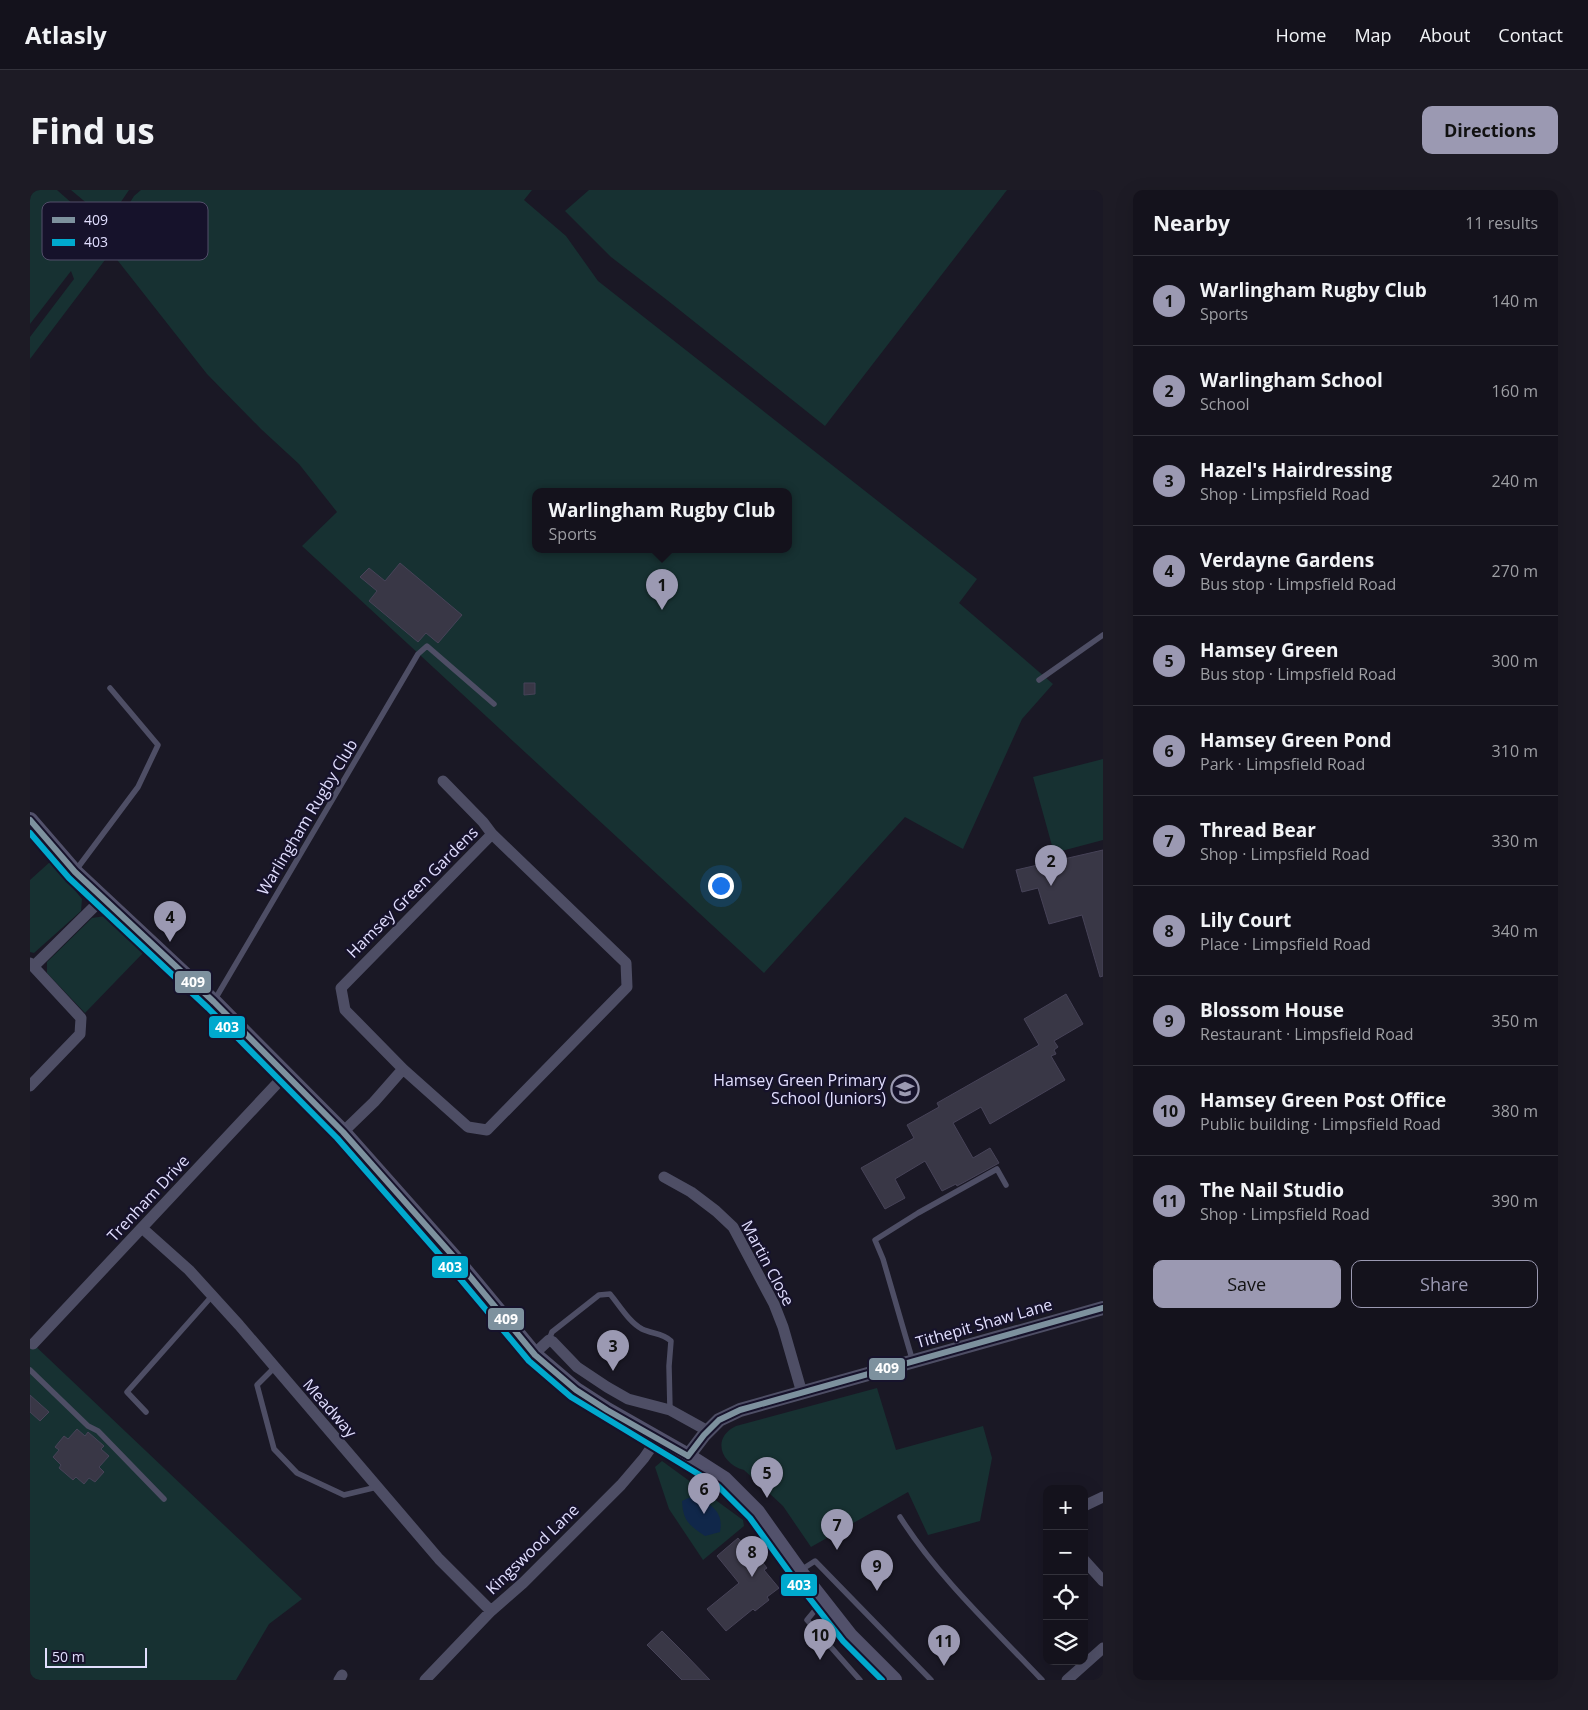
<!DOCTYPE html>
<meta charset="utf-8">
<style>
body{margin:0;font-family:"Open Sans",sans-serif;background:#1d1b25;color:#f1f3f6}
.controls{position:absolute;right:15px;bottom:15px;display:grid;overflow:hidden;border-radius:10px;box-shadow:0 5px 20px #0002}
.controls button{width:45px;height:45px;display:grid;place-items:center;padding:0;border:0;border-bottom:1px solid #33323b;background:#14121c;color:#f1f3f6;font:25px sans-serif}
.scale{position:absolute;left:15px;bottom:12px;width:102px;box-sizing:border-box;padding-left:5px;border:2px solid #e1defe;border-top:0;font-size:14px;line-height:18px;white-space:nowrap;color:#e1defe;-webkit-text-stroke:4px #16122b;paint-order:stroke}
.you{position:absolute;left:690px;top:695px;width:18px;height:18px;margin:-12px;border:4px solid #fff;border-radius:50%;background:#1a73e8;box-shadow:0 0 0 8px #1a73e833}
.badge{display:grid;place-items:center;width:32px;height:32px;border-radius:50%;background:#9b99b2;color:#111;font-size:16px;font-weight:700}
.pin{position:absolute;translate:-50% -41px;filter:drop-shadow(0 1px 2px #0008)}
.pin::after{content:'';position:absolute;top:26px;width:18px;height:15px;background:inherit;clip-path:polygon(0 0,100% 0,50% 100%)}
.popup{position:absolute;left:502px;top:298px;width:260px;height:65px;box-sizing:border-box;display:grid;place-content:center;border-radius:10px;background:#14121c;filter:drop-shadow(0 1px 4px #0005);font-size:16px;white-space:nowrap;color:#9d9ea3}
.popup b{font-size:19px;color:#f1f3f6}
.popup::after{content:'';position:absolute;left:50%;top:100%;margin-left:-10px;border:10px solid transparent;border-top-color:#14121c}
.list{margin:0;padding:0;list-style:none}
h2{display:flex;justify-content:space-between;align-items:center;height:65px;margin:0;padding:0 20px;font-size:21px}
h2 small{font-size:16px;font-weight:400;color:#9d9ea3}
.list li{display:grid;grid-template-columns:32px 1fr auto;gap:15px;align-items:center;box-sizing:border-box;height:90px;padding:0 20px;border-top:1px solid #33323b}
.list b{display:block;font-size:19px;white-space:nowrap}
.list p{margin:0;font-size:16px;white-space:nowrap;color:#9d9ea3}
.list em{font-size:16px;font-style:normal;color:#9d9ea3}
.actions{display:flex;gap:10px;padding:15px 20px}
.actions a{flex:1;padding:11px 0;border:1px solid #9b99b2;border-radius:10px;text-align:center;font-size:18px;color:#9b99b2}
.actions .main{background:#9b99b2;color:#111}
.icon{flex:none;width:28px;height:28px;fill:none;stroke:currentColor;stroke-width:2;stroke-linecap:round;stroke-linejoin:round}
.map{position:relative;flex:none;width:1073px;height:1490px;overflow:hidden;border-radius:10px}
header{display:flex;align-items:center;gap:30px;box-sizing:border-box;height:70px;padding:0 25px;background:#14121c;border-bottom:1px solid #33323b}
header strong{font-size:24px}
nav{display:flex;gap:28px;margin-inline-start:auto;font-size:18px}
.intro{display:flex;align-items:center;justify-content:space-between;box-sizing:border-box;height:120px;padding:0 30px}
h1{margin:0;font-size:35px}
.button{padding:12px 22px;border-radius:10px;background:#9b99b2;color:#111;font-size:18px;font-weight:700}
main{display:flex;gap:30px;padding:0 30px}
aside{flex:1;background:#14121c;border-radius:10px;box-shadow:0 5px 20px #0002}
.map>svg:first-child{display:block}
</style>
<header>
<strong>Atlasly</strong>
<nav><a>Home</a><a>Map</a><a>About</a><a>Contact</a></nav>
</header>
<div class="intro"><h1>Find us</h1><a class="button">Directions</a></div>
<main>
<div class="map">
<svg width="1073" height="1490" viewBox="0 0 1073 1490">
<rect width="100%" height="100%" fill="#1a1825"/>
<path fill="#173132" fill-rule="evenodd" d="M0,0H27L79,46L104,6L111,0H502L494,10L536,46L568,91L947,389L929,413L1023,494L992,529L933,659L875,627L734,783L272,356L307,322L269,274L231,239L177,184L81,62L0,169V147L44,89L41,81L0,134ZM506,301H758V359H506Z
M41,0H99L78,31Z
M559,0H977L795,236L637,110L581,67L535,21Z
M1073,569V650L1024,663L1003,587Z
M21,671L52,709L51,721L4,763L0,762V690Z
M75,726L113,763L55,823L17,783V772L62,728Z
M0,1151L272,1409L239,1434L206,1490H0Z
M847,1198L866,1260L953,1236L962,1268L950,1331L898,1345L878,1302L781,1357L753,1316L714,1280C691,1274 681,1248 706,1236Z
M632,1271L713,1330L714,1336L673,1370L639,1319L625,1277Z"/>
<path fill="#10274a" d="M665,1305C681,1315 694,1321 690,1342L675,1346C659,1335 653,1331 652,1311Z"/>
<path fill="#393746" stroke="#474358" d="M370,373L432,425L408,453L396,443L388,452L339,411L347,401L330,387L339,378L355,391Z
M494,493H505V504L494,505Z
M1073,660V786L1070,787L1052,725L1019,734L1008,698L992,702L986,680Z
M1036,804L1053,834L1024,851L1028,857L1024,860L1026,864L1021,866L1035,890L960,934L951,917L923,933L943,968L960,958L969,973L927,996L926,994L912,1001L895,971L865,989L875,1008L855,1019L831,978L884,948L877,935L909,917L907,913L1009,855L994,829Z
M0,1205L19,1222L10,1231L0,1222Z
M47,1239L55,1246L58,1242L74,1256L71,1259L79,1266L69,1277L74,1282L65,1292L59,1288L54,1294L46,1287L43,1290L29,1278L31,1275L23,1267L29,1260L25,1257L34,1246L38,1249Z
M708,1348L723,1366L726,1364L737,1378L734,1380L749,1398L737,1407L739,1410L725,1421L723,1419L696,1441L677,1419L709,1393L687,1366Z
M632,1441L655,1464L680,1490H652L617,1455Z"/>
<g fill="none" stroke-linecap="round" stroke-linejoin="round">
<path stroke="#4e4e65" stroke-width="5.5" d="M1009,490L1073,445
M46,680L108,597L128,555L80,498
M184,811L388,464L397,456L464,514
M519,1150L522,1142L569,1105L580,1104C590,1116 599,1132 612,1139C622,1144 633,1143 641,1151L639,1176L640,1220
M883,1172L853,1069L845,1050L888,1023L967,979L976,995
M244,1178L227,1195L244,1259L267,1283L314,1305L347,1297
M0,1180L58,1236L68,1241L134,1309
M116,1222L97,1202L182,1106
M870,1327C908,1387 963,1438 1012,1490
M771,1380L785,1371L901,1490
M791,1413L777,1430L830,1490"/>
<path stroke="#4e4e65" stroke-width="11" d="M413,591L453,632L462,644
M0,773L51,828L50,844L0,896
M4,776L73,708
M313,942L344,912L373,879L315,820L311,798L462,644L596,773L597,797L457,940L438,937L373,879
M634,987L661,1002L686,1021L703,1037L744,1114L753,1137L772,1203
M112,1038L159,1080L209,1135L409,1369L461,1421
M3,1154L256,884
M504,1164L519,1150L523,1152L547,1177L577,1197L598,1209L640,1220L678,1241
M1054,1316L1073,1307
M1054,1370L1073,1391
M309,1490L312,1485
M395,1490L461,1421L493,1393L591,1295L614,1268L627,1249
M1037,1490L1073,1458"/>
<path stroke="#4e4e65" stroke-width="14" d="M658,1266L674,1245L689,1230L710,1220L1073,1118"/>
<path stroke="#52516b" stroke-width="16" d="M0,630L45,682L184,812L313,942L423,1066L505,1165L546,1200L577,1220L658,1266L694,1289L727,1322L769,1381L820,1446L864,1490"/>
<g stroke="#16122b" stroke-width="10">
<path id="bus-1" d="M0,630L45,682L184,812L313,942L423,1066L505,1165L546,1200L577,1220L658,1266
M658,1266L674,1245L689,1230L710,1220L1073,1118"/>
</g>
<g stroke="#16122b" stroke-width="10">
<path id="bus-2" d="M0,643L39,688L178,818L307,948L416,1072L499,1171L541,1207L688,1296L720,1328L762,1386L813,1451L852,1490"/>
</g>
<use href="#bus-1" stroke="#7d919e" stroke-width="6"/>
<use href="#bus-2" stroke="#00a9ce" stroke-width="6"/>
</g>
<defs>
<g id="school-ring" transform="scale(1.4375)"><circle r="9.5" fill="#16122b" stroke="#9b99b2" stroke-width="1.5"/><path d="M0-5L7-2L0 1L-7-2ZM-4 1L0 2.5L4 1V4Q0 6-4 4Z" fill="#9b99b2"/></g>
</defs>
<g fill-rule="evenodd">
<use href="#school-ring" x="875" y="899"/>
</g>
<g text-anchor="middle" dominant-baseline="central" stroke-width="4.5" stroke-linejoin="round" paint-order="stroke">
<g font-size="16" fill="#e1defe" stroke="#16122b">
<text transform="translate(277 627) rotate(-59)">Warlingham Rugby Club</text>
<text transform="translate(382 702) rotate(-45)">Hamsey Green Gardens</text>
<text transform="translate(118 1008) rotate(-47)">Trenham Drive</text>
<text transform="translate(738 1073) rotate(62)">Martin Close</text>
<text transform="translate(954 1133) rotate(-16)">Tithepit Shaw Lane</text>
<text transform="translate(300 1218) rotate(49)">Meadway</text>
<text transform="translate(502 1359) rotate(-44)">Kingswood Lane</text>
</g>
<g font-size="16" fill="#e1defe" stroke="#16122b" text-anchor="end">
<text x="856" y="890">Hamsey Green Primary<tspan x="856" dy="18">School (Juniors)</tspan></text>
</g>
</g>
<rect x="12" y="12" width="166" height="58" rx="8" fill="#16122b" stroke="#534f6a" stroke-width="1"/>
<rect x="22" y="27" width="23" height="6" fill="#7d919e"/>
<rect x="22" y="49" width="23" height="7" fill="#00a9ce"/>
<g font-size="14" fill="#e1defe">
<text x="54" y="35">409</text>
<text x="54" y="57">403</text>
</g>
<g stroke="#16122b" stroke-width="2">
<rect x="144" y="780" width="38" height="24" rx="5" fill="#7d919e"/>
<rect x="178" y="825" width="38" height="24" rx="5" fill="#00a9ce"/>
<rect x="401" y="1065" width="38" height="24" rx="5" fill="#00a9ce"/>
<rect x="457" y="1117" width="38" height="24" rx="5" fill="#7d919e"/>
<rect x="838" y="1167" width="38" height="24" rx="5" fill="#7d919e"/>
<rect x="750" y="1383" width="38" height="24" rx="5" fill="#00a9ce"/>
</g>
<g font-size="14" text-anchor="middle" font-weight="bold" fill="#fff">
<text x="163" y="797">409</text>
<text x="197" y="842">403</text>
<text x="420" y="1082">403</text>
<text x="476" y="1134">409</text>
<text x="857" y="1183">409</text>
<text x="769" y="1400">403</text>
</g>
</svg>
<div class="controls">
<button>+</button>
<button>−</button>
<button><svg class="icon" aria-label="locate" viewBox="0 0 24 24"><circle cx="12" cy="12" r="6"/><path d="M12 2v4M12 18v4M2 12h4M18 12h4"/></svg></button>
<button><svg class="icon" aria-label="layers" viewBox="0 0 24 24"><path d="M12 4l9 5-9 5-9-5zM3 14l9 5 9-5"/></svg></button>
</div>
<div class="scale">50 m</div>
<div class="you"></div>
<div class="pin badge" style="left:632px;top:420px">1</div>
<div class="popup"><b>Warlingham Rugby Club</b>Sports</div>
<div class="pin badge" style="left:1021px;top:696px">2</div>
<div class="pin badge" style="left:583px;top:1181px">3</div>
<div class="pin badge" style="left:140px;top:752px">4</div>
<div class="pin badge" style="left:737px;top:1308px">5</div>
<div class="pin badge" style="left:674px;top:1324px">6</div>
<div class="pin badge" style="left:807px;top:1360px">7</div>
<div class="pin badge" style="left:722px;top:1387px">8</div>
<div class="pin badge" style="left:847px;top:1401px">9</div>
<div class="pin badge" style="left:790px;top:1470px">10</div>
<div class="pin badge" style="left:914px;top:1476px">11</div>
</div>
<aside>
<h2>Nearby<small>11 results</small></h2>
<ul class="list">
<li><span class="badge">1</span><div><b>Warlingham Rugby Club</b><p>Sports</p></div><em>140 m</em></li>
<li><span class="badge">2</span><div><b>Warlingham School</b><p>School</p></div><em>160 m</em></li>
<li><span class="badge">3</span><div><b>Hazel's Hairdressing</b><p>Shop · Limpsfield Road</p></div><em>240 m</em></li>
<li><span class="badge">4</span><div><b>Verdayne Gardens</b><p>Bus stop · Limpsfield Road</p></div><em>270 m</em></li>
<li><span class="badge">5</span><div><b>Hamsey Green</b><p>Bus stop · Limpsfield Road</p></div><em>300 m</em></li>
<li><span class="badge">6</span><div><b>Hamsey Green Pond</b><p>Park · Limpsfield Road</p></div><em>310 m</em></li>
<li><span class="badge">7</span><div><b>Thread Bear</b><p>Shop · Limpsfield Road</p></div><em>330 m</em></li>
<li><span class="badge">8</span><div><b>Lily Court</b><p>Place · Limpsfield Road</p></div><em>340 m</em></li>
<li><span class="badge">9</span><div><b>Blossom House</b><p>Restaurant · Limpsfield Road</p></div><em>350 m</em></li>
<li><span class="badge">10</span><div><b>Hamsey Green Post Office</b><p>Public building · Limpsfield Road</p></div><em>380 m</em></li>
<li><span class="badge">11</span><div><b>The Nail Studio</b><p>Shop · Limpsfield Road</p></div><em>390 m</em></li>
</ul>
<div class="actions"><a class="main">Save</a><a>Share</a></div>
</aside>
</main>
